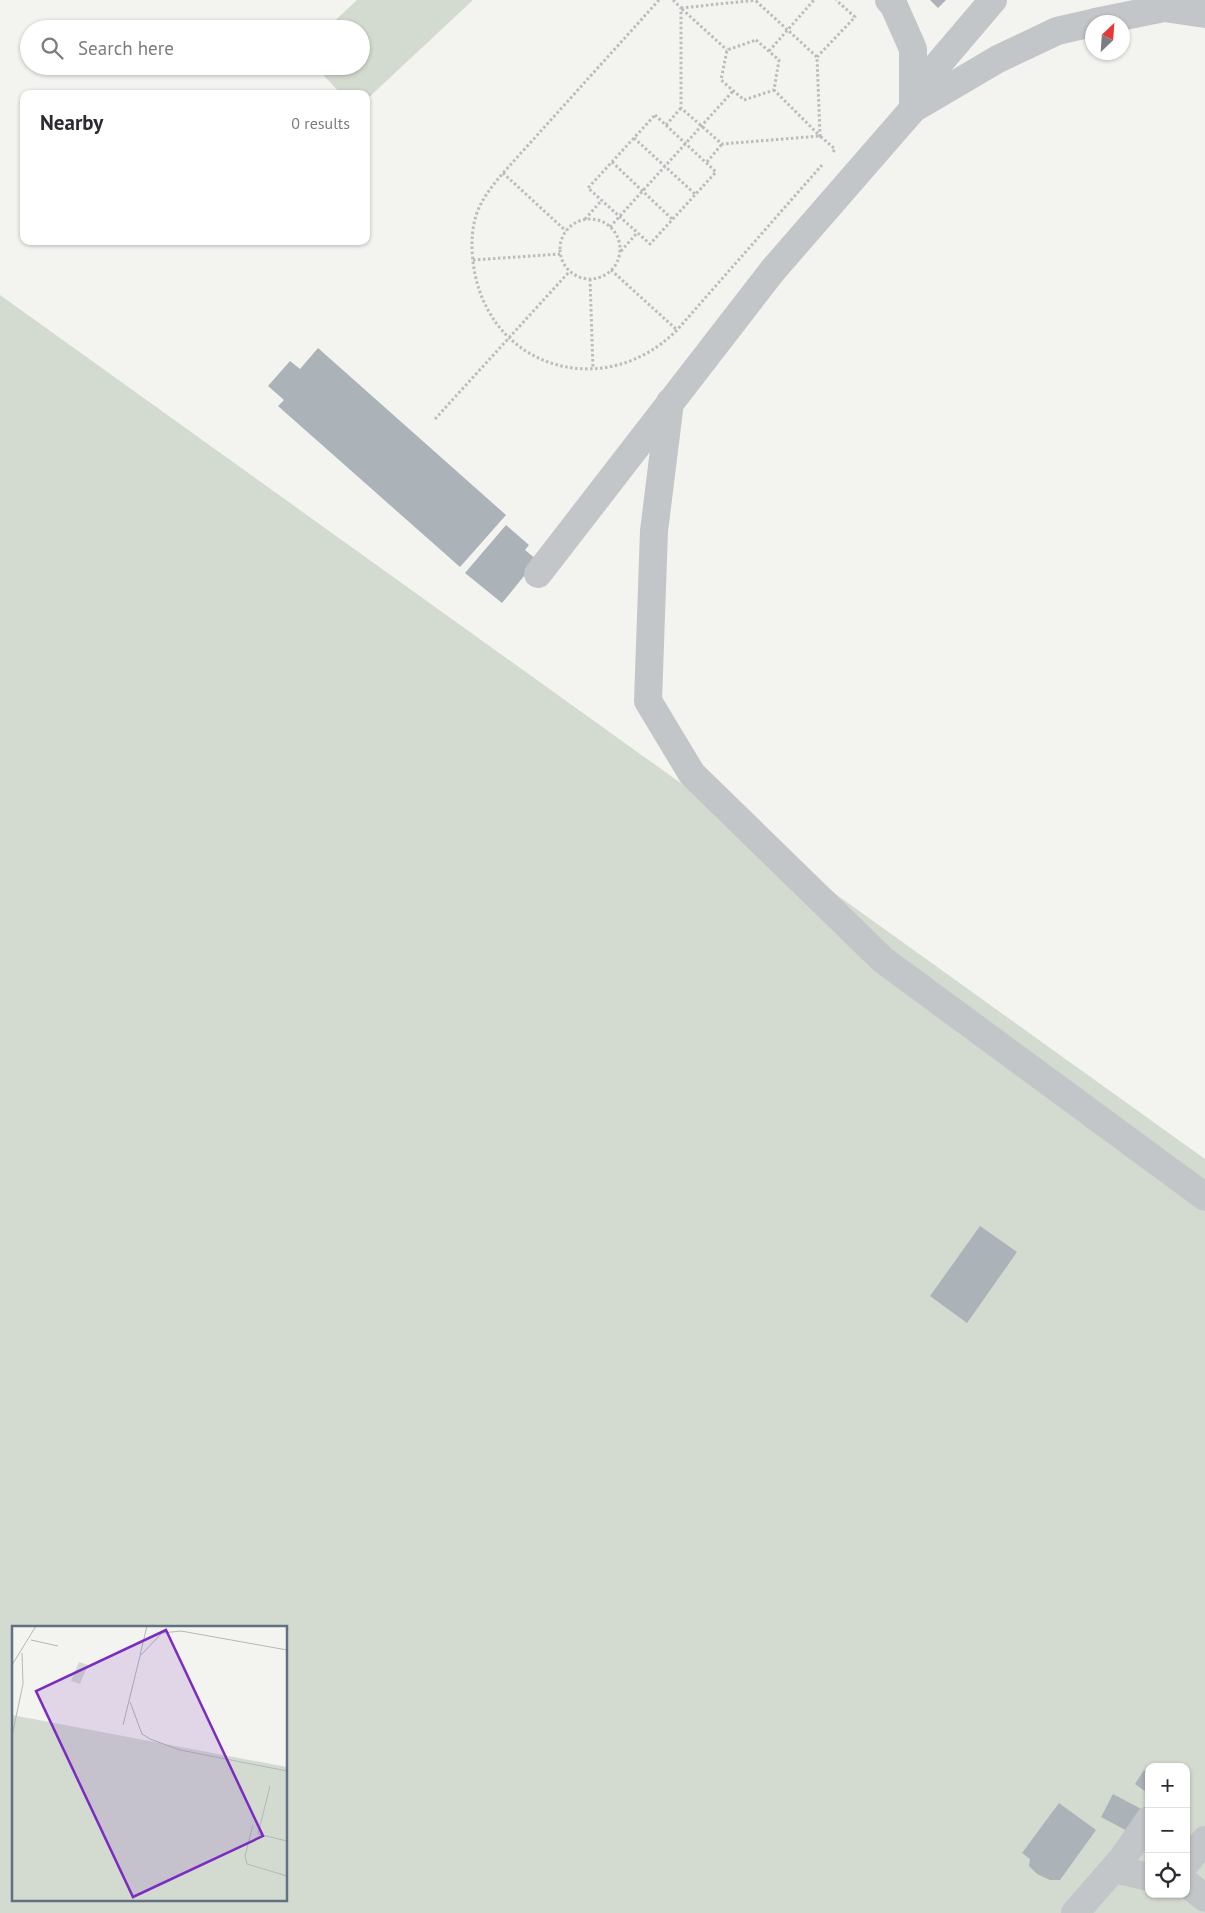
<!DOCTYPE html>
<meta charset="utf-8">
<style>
body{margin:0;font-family:"PT Sans",sans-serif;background:#f7f7f7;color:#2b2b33}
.controls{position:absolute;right:15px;bottom:15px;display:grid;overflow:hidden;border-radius:10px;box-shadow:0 1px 4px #0004}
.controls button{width:45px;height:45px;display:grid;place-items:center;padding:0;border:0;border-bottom:1px solid #e1e1e2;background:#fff;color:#2b2b33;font:25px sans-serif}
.compass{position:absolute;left:1085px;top:15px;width:45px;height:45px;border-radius:50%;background:#fff;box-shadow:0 1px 4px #0004;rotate:25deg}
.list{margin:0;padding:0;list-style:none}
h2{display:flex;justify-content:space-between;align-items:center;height:65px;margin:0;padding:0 20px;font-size:21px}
h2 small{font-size:16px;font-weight:400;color:#7c7c81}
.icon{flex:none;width:28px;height:28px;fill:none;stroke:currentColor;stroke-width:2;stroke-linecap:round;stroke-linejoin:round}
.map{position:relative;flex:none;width:1205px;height:1913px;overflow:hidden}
.search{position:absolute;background:#fff;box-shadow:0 1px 4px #0004;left:20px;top:20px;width:350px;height:55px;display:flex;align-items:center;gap:12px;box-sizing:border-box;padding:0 18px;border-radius:28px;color:#7c7c81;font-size:19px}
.panel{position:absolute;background:#fff;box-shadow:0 1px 4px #0004;left:20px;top:90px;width:350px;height:155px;border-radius:10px}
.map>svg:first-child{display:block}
</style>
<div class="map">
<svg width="1205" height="1913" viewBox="0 0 1205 1913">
<rect width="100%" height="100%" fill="#f3f4ef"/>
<path fill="#d3dbd0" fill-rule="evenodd" d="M357,0H473L366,100V94H341L315,66H361V29H326Z
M0,295L1205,1159V1913H0ZM14,1627H286V1899H14ZM1149,1767H1186V1894H1149Z"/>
<path fill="#abb2b8" d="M930,0H946L938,8Z
M318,348L506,515L460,567L278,406L284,400L268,386L290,361L300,369Z
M506,525L529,545L525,550L537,560L502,603L465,573Z
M980,1226L1017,1252L967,1323L930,1296Z
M1144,1770L1149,1773V1794L1135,1784Z
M1113,1794L1143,1810L1131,1833L1101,1817Z
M1059,1803L1096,1830L1060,1880H1050L1037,1874L1029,1866L1030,1859L1022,1853Z"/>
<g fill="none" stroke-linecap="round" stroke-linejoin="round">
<path stroke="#babcbe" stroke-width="3" stroke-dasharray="2.5 2.5" stroke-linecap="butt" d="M659,0L503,173C493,185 484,196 478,210C470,230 471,254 475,274C495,372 608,400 677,330L822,165
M673,0L681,8V108L722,144L820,136L835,149L833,152
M756,1L817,57L820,136L774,90
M681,8L757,0
M682,9L727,50
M756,40L779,60L774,90L744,100L721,80L727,50Z
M769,51L814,0
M817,57L855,17L836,0
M655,115L716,172L650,244L588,188Z
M666,125L681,108
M634,138L695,194
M612,162L672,219
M707,162L722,144
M503,173L566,231
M560 249a30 30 0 1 1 60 0a30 30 0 1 1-60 0Z
M585,219L602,200
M610,227L733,91
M621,251L637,233
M473,260L560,254
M611,270L677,330
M590,279L593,369
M435,419L569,272"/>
<path stroke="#c3c6c9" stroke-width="28" d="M889,0L894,6L913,49V103
M1095,22L1164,8L1205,14
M913,94L993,0
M670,402L654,531L648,701L692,774L883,960L1205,1197
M538,574L773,270L913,109L998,59L1057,31L1092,23
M1186,1863L1205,1840
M1114,1869L1149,1877
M1186,1883L1205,1898
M1075,1913L1122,1859L1149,1820"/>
</g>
<g transform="translate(12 1626)">
<rect width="275" height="275" fill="#f3f4ef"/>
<path d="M67,36L76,39L68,58L59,55ZM0,89L275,141V275H0Z" fill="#d3dbd0"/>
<path fill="none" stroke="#b0b8bc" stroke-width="1" d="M19,14L46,20M128,29L135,0M0,39L24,0M118,76L130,108L138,113L168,124L275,145M111,99L128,30L150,7L169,5L275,24M0,110L11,58L10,27M258,160L246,208L275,215M241,199L233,230L235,238L275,250"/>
<path fill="#7b2cbf" fill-opacity="0.15" stroke="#7b2cbf" stroke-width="2.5" d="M154,4L251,210L121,271L24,65Z"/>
<rect width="275" height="275" fill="none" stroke="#617181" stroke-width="2.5"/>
</g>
</svg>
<div class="controls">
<button>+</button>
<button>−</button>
<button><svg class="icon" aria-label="locate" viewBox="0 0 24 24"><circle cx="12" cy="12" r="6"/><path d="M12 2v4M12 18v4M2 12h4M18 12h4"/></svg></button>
</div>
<svg class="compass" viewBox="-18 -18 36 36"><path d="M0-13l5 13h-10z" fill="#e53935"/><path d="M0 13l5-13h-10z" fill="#7c7c81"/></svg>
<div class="search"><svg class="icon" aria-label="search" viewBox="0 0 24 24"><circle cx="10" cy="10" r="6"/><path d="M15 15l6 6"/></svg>Search here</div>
<section class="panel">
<h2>Nearby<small>0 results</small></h2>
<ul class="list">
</ul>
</section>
</div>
